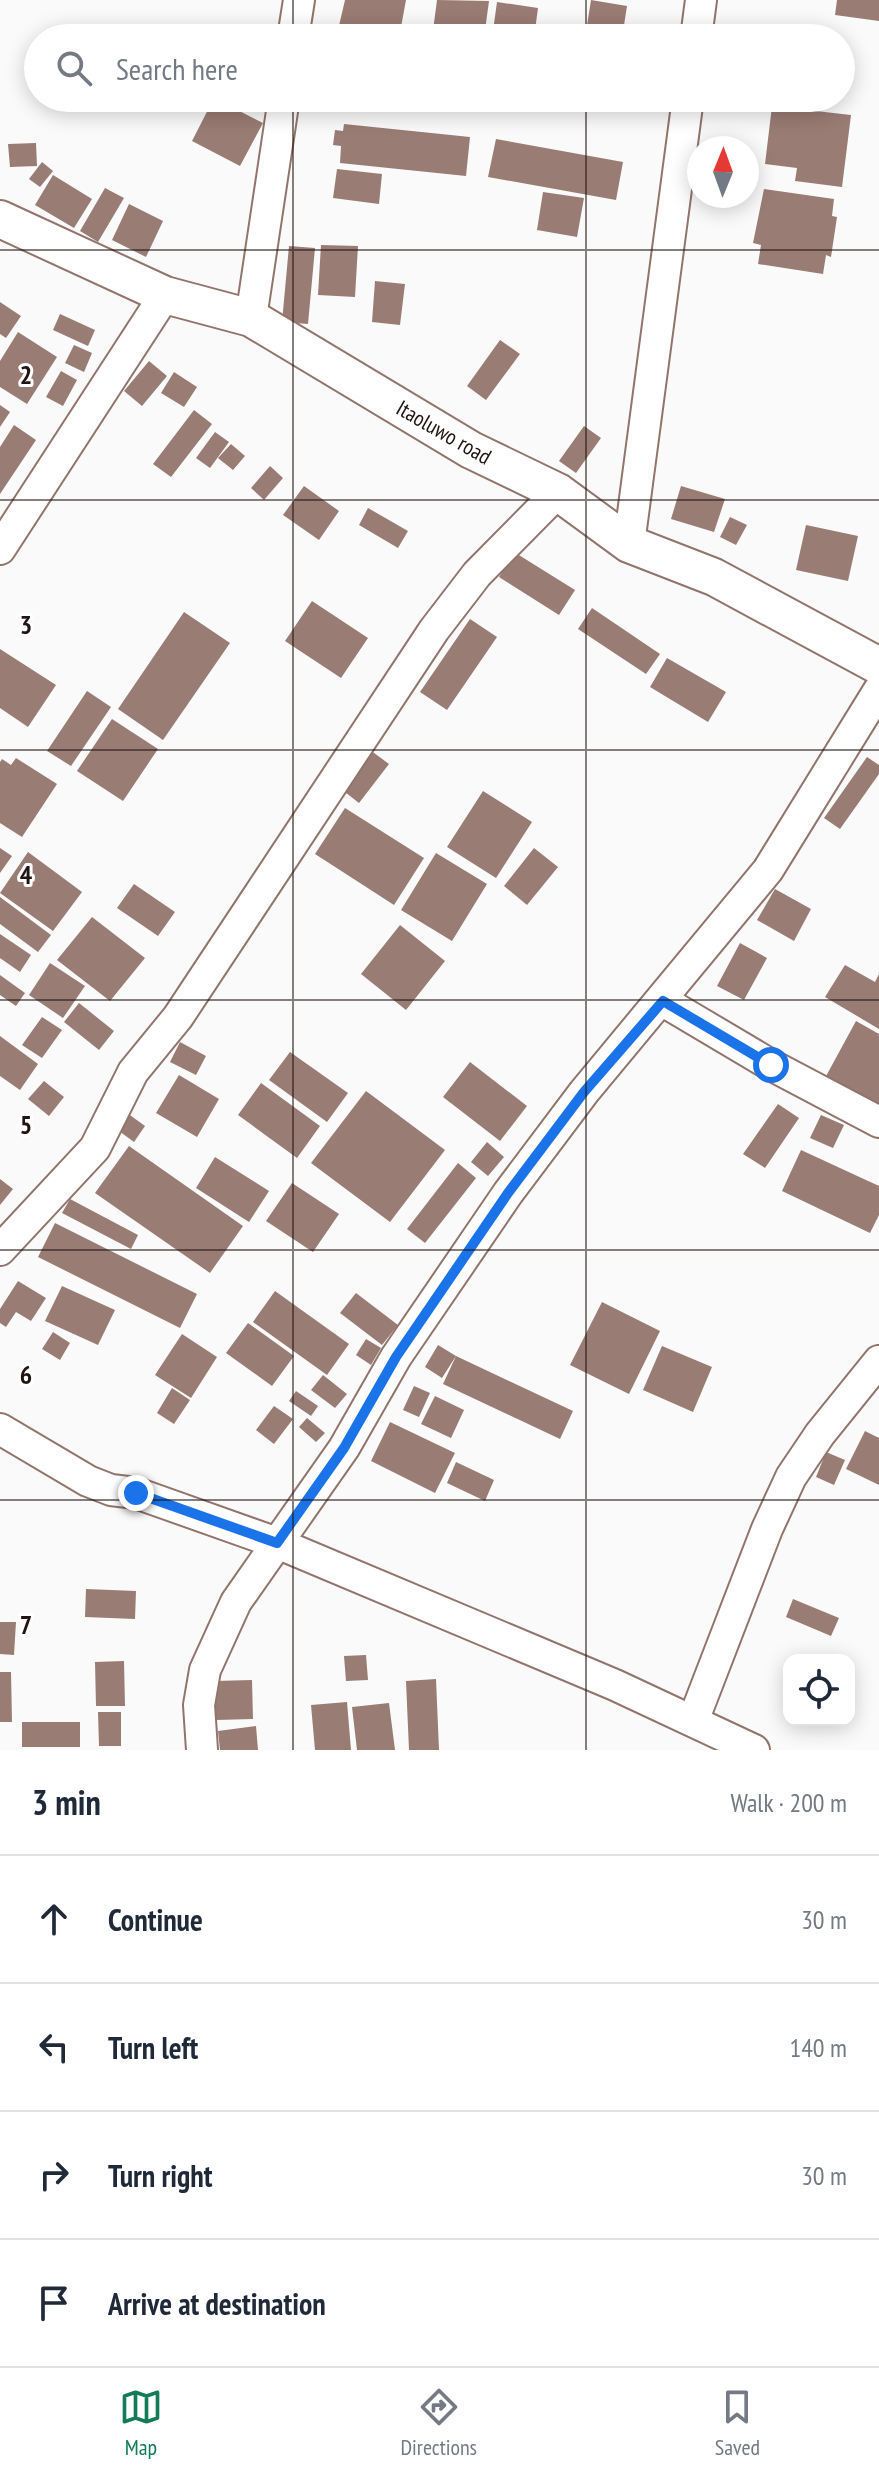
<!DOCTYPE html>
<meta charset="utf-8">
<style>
body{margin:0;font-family:"PT Sans Narrow",sans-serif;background:#f6f6f7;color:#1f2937}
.controls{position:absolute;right:24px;bottom:24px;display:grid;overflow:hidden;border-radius:16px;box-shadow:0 4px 20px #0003}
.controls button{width:72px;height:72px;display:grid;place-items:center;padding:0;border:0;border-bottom:2px solid #e0e1e3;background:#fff;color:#1f2937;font:40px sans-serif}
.compass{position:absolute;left:687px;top:136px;width:72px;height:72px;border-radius:50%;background:#fff;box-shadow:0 4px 20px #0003;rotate:1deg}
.stop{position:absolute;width:24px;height:24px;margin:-18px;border:6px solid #1a73e8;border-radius:50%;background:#fff}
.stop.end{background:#1a73e8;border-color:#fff;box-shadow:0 2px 8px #0008}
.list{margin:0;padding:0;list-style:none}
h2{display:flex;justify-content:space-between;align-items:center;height:104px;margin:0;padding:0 32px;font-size:34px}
h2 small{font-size:26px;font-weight:400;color:#747a83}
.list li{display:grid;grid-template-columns:52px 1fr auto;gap:24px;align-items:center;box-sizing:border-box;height:128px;padding:0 32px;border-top:2px solid #e0e1e3}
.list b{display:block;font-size:30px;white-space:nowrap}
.list em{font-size:26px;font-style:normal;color:#747a83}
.icon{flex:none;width:44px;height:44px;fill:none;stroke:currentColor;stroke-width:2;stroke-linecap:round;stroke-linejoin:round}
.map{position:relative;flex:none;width:879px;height:1750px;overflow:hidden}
.search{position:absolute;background:#fff;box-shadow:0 4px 20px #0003;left:24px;right:24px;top:24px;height:88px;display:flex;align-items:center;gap:20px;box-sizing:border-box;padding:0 28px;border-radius:44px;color:#747a83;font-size:30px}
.sheet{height:616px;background:#fff}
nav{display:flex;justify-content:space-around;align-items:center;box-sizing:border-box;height:112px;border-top:2px solid #e0e1e3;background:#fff;font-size:22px;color:#747a83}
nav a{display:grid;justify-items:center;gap:4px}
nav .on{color:#137c57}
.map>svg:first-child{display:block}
</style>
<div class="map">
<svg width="879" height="1750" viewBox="0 0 879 1750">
<rect width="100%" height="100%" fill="#fafafa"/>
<path fill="#997c74" d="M345,0H406L399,38L338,30Z
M437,0L489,1L484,38H432Z
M591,0L627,6L622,38H585Z
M837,0H879V21L835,15Z
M497,2L538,8L534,38H492Z
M214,98L263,123L240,166L192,141Z
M556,98H589L587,109L556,104Z
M772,106L851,115L842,187L795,181L797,168L765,164Z
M344,124L470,137L466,176L340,163L341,146L333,145L335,130L343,131Z
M496,139L623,162L616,200L488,177Z
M36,143L37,166L10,167L8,144Z
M42,162L53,171L40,187L29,179Z
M337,169L382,174L379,204L333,198Z
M53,175L92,199L74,228L35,205Z
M105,188L124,198L98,242L80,231Z
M764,189L834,199L832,216L837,217L831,257L826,255L823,274L758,264L761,245L753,243Z
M543,192L584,198L577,237L537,230Z
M129,204L163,221L146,257L112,240Z
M321,245L358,246L355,297L318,295Z
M289,246L315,248L308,324L282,322Z
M375,281L405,284L400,325L372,322Z
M0,302L21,316L6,338L0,334Z
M60,314L95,330L88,346L53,330Z
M18,332L57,357L27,404L0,387V361Z
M500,340L520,354L486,400L467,386Z
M74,345L92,353L84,372L65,363Z
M149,361L167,376L142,406L124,391Z
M61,371L77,380L63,406L46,397Z
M174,372L197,387L184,407L161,393Z
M0,405L10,412L0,427Z
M194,410L212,424L171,477L153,464Z
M14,425L36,440L0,494V447Z
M584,426L601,438L576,473L559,461Z
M215,432L229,442L210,468L196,458Z
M231,444L245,456L233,470L218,458Z
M270,466L283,478L264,500L251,488Z
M304,486L339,511L319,540L283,515Z
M681,486L725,499L714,532L671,519Z
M368,508L408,531L398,548L359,525Z
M730,517L747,525L736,545L720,537Z
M806,525L858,536L848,581L796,570Z
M514,552L575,590L559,615L499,577Z
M312,601L368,638L341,678L285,641Z
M592,608L660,654L646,674L578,629Z
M184,612L230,643L163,740L118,709Z
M470,619L497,637L447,710L420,692Z
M0,649L56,685L28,727L0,708Z
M667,658L726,692L708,722L650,687Z
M87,691L111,707L71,766L47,751Z
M112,719L158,749L123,801L77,771Z
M370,750L389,764L359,803L341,789Z
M867,757L879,765V774L840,829L824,818Z
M16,758L57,784L22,837L0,823V762L2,759L11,765Z
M483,791L532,822L496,878L447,847Z
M345,808L424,858L394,905L315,854Z
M0,848L12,856L0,873Z
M534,848L558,867L527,905L504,886Z
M28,852L82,892L53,931L0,893Z
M436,853L487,884L452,941L401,910Z
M134,884L175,912L158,936L117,908Z
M775,889L811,909L794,941L757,920Z
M0,897L51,935L38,952L0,924Z
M92,917L145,958L110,1001L57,960Z
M400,925L445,961L406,1010L361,974Z
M0,934L31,955L20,972L0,958Z
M740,943L767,958L744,1000L717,986Z
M50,963L85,986L63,1018L29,995Z
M845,965L875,982L879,974V1029L825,997Z
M0,975L25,993L16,1006L0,995Z
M79,1003L114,1031L99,1050L64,1022Z
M42,1017L62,1030L42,1058L22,1045Z
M856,1021L879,1034V1108L825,1078Z
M0,1036L38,1064L20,1090L0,1076Z
M180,1042L206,1056L196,1075L170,1062Z
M290,1052L348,1093L327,1122L269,1080Z
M470,1062L527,1106L500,1141L443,1097Z
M179,1075L219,1099L197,1137L156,1113Z
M44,1081L64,1097L49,1116L28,1099Z
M261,1083L320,1126L297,1158L238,1115Z
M366,1091L445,1150L390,1222L311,1163Z
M778,1104L799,1118L765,1168L743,1154Z
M123,1110L145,1126L134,1142L112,1126Z
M821,1115L844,1125L833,1148L810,1138Z
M487,1142L504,1157L488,1176L471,1162Z
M129,1146L243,1226L210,1273L95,1193Z
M801,1150L879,1186V1215L870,1233L782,1191Z
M215,1157L269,1191L249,1222L196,1188Z
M458,1163L476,1178L425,1243L407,1229Z
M0,1179L13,1189L0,1205Z
M292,1183L339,1214L313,1252L266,1221Z
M70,1199L138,1235L131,1249L62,1213Z
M55,1223L197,1294L180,1328L38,1257Z
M18,1281L46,1298L31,1321L16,1312L6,1327L0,1323V1309Z
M62,1286L115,1310L98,1345L45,1321Z
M275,1291L349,1344L327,1375L253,1322Z
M356,1293L398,1325L382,1345L340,1313Z
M602,1302L660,1331L629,1394L570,1365Z
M248,1323L294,1356L272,1386L226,1353Z
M53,1332L70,1343L60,1360L42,1349Z
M182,1334L217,1357L191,1398L155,1375Z
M366,1339L381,1348L371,1365L356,1355Z
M438,1345L456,1356L442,1378L425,1367Z
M662,1346L712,1367L693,1412L643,1390Z
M456,1356L573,1411L560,1439L443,1384Z
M323,1375L347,1394L335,1408L311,1390Z
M414,1386L430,1393L419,1417L403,1410Z
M172,1388L190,1400L174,1424L157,1413Z
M296,1391L318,1406L311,1416L289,1401Z
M435,1396L464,1410L451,1438L421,1424Z
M274,1406L293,1419L274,1444L256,1430Z
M307,1418L325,1433L316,1442L299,1427Z
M390,1422L455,1453L435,1493L371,1461Z
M865,1431L879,1438V1485L846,1469Z
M826,1452L845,1460L834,1485L816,1477Z
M456,1462L494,1480L485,1501L447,1483Z
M86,1589L136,1591L135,1619L85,1617Z
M793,1599L839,1618L831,1636L786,1617Z
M0,1622H16L14,1655L0,1654Z
M366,1655L368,1680L346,1681L344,1656Z
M124,1661L125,1706H96L95,1662Z
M0,1672H11L12,1722H0Z
M436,1679L439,1750H409L406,1681Z
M252,1680L253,1719L216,1720L215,1681Z
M347,1702L351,1750H315L311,1705Z
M389,1703L395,1750H357L352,1707Z
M98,1712H121V1746H99Z
M22,1722H80V1747H22Z
M256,1726L258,1750H220L218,1731Z"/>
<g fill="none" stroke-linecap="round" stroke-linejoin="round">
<g stroke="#91756c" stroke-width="34">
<path id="minor" d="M293,38L299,0
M696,38L701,0
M251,318L284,98
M629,544L688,98
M0,549L165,295
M663,1001L771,1065L879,1122
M0,1250L95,1148L133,1072L178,1017L434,630L477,574L558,492
M0,1429L88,1481L111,1490L136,1493L277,1543L615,1685L754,1750
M693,1721L767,1529L791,1477L820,1434L879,1361
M202,1750L199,1705L205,1670L236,1602L344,1448L396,1357L508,1193L584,1092L768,870L879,690"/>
</g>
<g stroke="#91756c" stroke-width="40">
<path id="tertiary" d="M0,219L165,295L251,318L471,450L558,492L629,544L714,577L879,666"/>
</g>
<use href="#minor" stroke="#fff" stroke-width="30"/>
<use href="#tertiary" stroke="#fff" stroke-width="36"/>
</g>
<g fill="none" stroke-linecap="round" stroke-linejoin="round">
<path stroke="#1a73e8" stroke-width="10" d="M136,1493L277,1543L344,1448L396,1357L508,1193L584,1092L663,1001L771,1065"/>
</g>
<path fill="none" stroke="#201512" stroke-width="2" stroke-opacity="0.55" d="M293,0V38M586,0V38M293,98V1750M586,98V1750M0,250H879M0,500H879M0,750H879M0,1000H879M0,1250H879M0,1500H879"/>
<g text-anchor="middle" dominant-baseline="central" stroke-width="6" stroke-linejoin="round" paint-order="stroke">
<g font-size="22" fill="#201512" stroke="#fff">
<text transform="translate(444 432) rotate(30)">Itaoluwo road</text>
</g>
</g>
<g font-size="26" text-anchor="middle" font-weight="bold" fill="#201512" stroke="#fff" stroke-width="6" stroke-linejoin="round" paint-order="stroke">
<text x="26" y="384">2</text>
<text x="26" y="634">3</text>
<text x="26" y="884">4</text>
<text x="26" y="1134">5</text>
<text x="26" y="1384">6</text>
<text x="26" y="1634">7</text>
</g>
</svg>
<div class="controls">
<button><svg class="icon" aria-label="locate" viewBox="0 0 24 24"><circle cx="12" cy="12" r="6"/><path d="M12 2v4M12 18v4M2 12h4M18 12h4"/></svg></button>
</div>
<svg class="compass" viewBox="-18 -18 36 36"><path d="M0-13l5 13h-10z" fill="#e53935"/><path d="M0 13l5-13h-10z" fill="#747a83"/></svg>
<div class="stop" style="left:771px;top:1065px"></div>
<div class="stop end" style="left:136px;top:1493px"></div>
<div class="search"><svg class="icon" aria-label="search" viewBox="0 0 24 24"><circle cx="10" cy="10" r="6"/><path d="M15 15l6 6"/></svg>Search here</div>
</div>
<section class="sheet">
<h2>3 min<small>Walk · 200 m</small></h2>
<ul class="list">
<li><svg class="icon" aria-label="ahead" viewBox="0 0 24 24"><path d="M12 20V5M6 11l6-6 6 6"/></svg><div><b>Continue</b></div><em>30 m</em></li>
<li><svg class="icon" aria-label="left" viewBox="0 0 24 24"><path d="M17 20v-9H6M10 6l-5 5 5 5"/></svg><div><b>Turn left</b></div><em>140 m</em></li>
<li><svg class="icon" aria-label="right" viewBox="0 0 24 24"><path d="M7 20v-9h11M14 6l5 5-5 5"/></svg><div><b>Turn right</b></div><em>30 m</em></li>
<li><svg class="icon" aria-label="arrive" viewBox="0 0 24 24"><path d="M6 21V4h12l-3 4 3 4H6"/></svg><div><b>Arrive at destination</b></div></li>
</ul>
</section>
<nav>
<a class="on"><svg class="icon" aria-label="map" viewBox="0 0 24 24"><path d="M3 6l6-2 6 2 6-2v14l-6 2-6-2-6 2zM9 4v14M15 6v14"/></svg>Map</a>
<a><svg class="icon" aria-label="directions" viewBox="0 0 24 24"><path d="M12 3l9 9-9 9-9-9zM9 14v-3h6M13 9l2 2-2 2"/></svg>Directions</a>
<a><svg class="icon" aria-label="saved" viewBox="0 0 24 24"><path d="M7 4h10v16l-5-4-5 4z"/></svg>Saved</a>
</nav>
